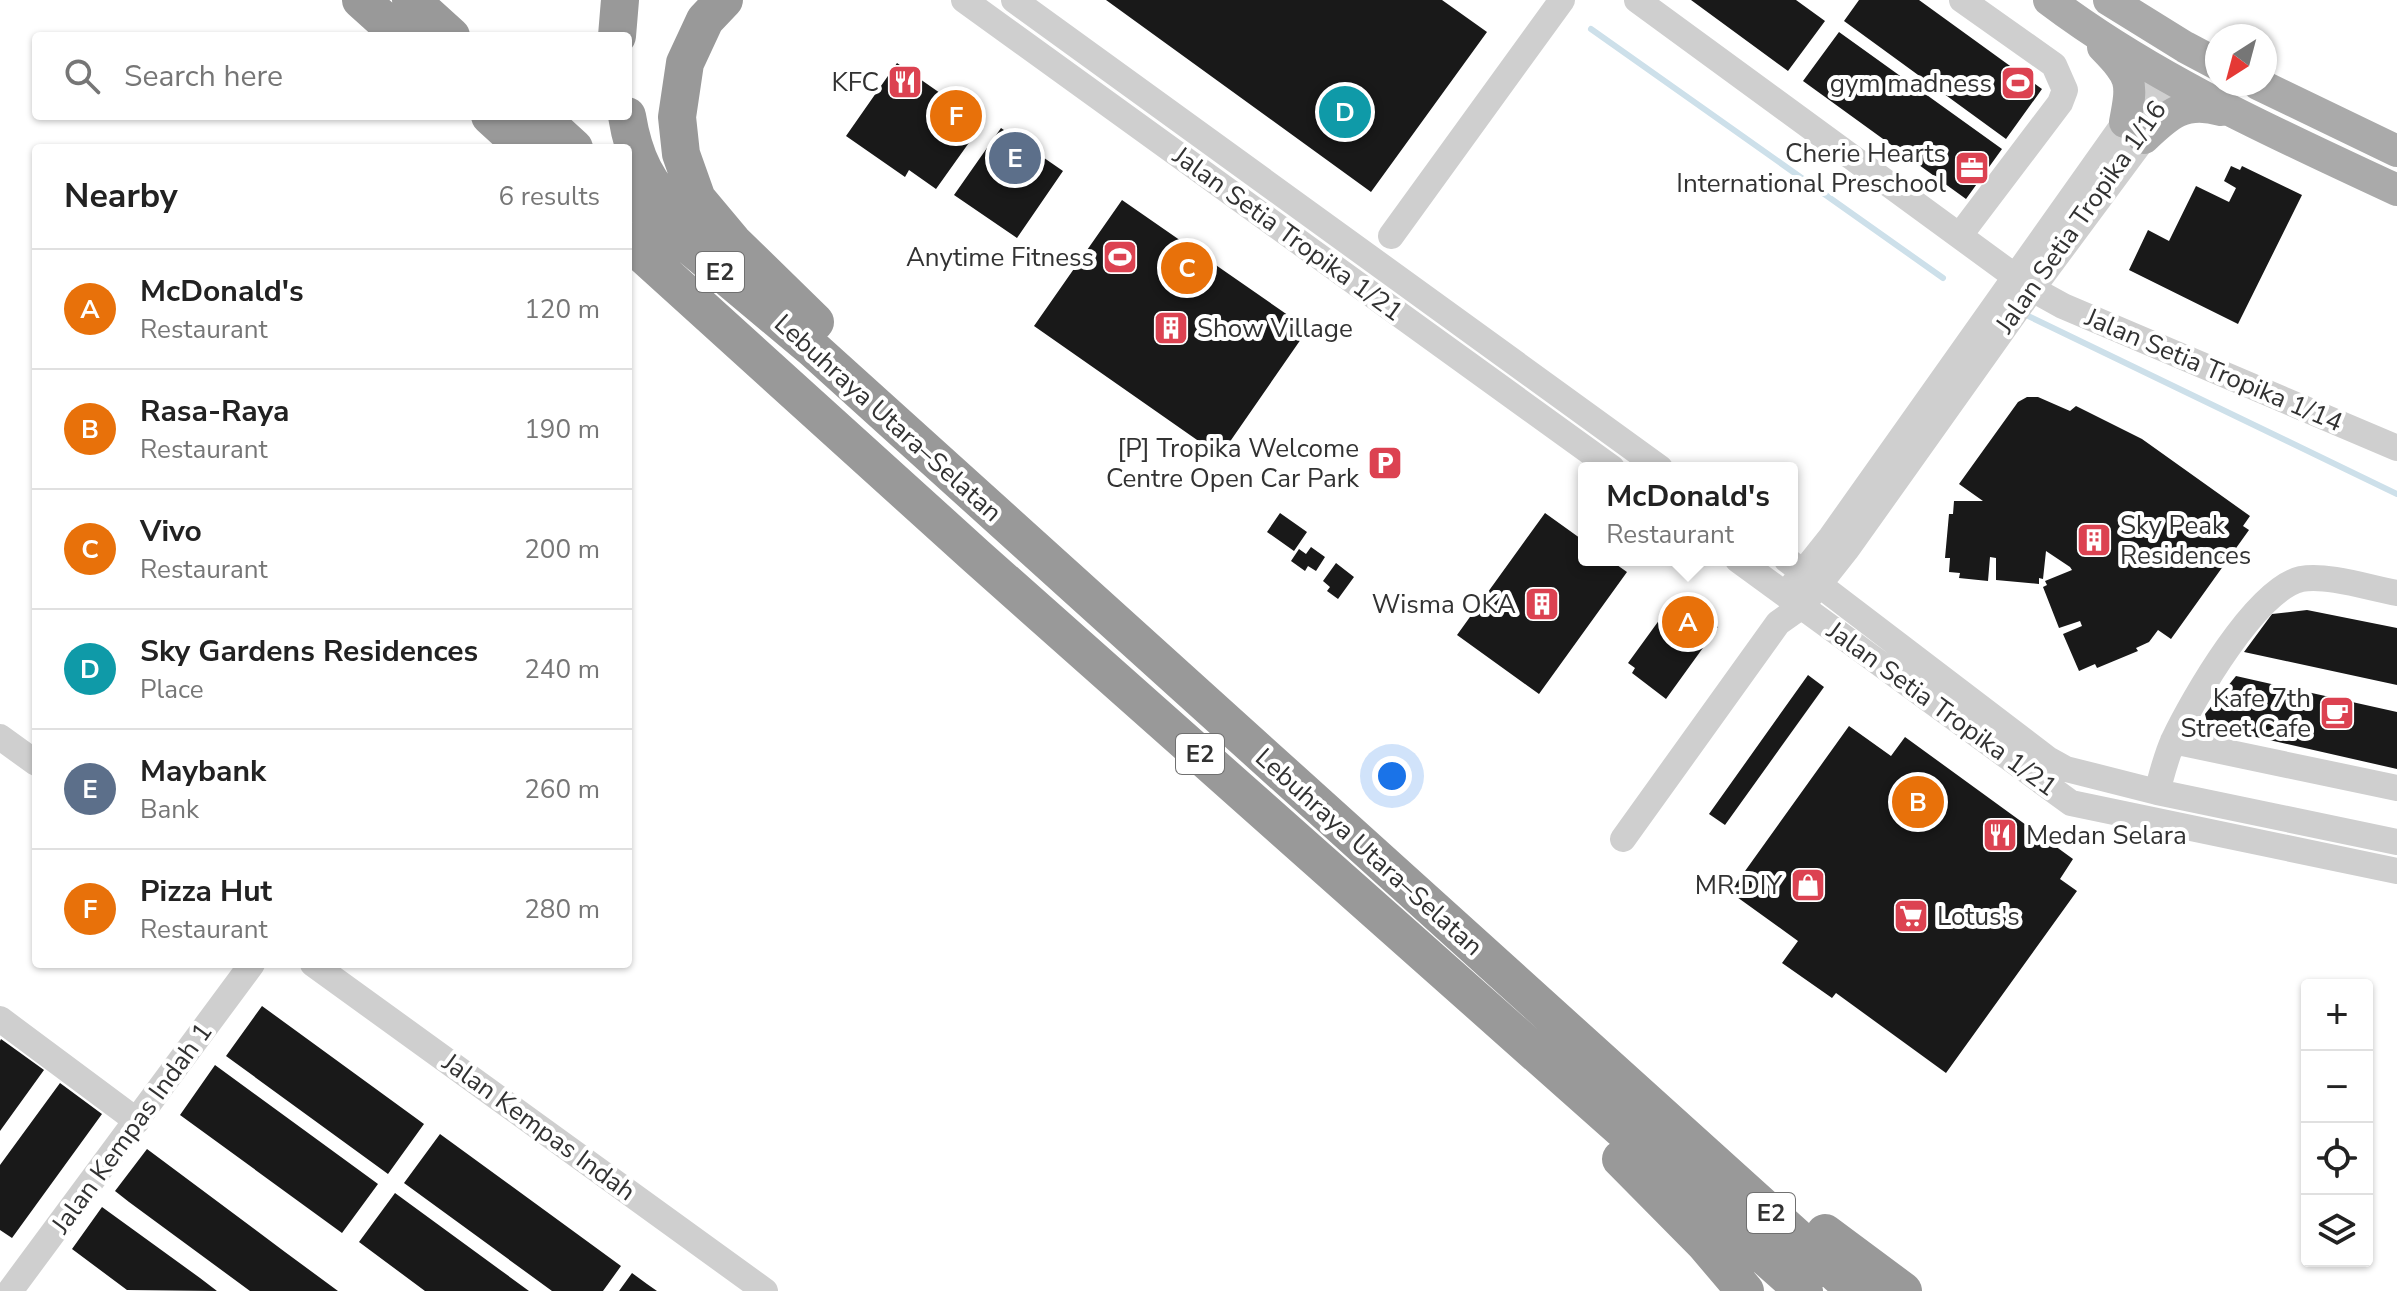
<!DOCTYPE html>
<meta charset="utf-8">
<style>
body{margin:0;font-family:"Nunito Sans",sans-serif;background:#f2f2f2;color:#222}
.controls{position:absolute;right:24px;bottom:24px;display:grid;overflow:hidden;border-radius:8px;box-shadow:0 2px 6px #0004}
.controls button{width:72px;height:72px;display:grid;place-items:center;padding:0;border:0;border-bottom:2px solid #e0e0e0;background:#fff;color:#222;font:40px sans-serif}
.compass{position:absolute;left:2205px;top:24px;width:72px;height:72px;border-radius:50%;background:#fff;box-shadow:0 2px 6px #0004;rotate:216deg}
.you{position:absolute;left:1392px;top:776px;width:28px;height:28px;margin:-20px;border:6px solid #fff;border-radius:50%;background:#1a73e8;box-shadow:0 0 0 12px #1a73e833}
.badge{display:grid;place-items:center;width:52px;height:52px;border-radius:50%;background:#0b8043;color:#fff;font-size:26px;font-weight:700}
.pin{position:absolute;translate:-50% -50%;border:4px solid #fff;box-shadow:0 2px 8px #0006}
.popup{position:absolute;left:1578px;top:462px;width:220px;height:104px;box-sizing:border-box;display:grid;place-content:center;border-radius:8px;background:#fff;filter:drop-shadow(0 2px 6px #0005);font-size:26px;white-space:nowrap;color:#767676}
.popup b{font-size:30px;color:#222}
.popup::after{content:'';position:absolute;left:50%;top:100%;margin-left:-16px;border:16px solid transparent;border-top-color:#fff}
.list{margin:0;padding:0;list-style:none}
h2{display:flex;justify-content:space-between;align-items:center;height:104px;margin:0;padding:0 32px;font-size:34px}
h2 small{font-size:26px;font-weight:400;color:#767676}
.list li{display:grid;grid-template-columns:52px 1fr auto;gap:24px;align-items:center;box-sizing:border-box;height:120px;padding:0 32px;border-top:2px solid #e0e0e0}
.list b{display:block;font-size:30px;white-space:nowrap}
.list p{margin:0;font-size:26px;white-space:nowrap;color:#767676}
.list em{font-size:26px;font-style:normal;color:#767676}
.icon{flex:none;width:44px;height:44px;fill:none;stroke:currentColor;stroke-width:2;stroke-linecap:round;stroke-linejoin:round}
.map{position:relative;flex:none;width:2397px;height:1291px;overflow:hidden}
.search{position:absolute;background:#fff;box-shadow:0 2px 6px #0004;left:32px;top:32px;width:600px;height:88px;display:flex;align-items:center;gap:20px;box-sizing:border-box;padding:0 28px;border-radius:8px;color:#767676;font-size:30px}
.panel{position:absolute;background:#fff;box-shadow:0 2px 6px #0004;left:32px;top:144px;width:600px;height:824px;border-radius:8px}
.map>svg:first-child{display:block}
</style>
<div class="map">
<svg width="2397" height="1291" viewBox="0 0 2397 1291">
<rect width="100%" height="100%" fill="#fff"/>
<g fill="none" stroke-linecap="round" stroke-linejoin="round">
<path stroke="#cde0ea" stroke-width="6" d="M1591,29L1943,278
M2022,313L2397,494"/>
</g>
<path fill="#191919" d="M1106,0H1442L1487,32L1371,192Z
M1691,0H1796L1825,21L1788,71Z
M1859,0H1919L2042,89L2006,139L1844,21Z
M1839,32L2002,149L1966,199L1803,81Z
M897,63L983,123L936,189L909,170L905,177L846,136Z
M1001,128L1063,171L1017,238L954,195Z
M2231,166L2240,170L2242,166L2302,195L2238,324L2129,270L2148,230L2169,241L2196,186L2229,202L2236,188L2224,181Z
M1122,200L1308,329L1220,456L1034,326Z
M2027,397H2038L2070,411L2076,406L2142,439L2250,516L2243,526L2249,530L2171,639L2158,630L2149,642L2136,648L2138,651L2097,668L2095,664L2079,671L2063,634L2082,626L2080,621L2059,628L2043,587L2047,585L2045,581L2072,570L2070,567L2046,551L2043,579L2039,578V584L1996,580V558L1990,557L1988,581L1959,578L1960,573L1949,572L1950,558H1945L1949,514H1953L1954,501H1983L1959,484L2018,402Z
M1280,513L1307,532L1294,551L1267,532Z
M1545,513L1584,541V560H1610L1627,572L1539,694L1457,635Z
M1311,547L1325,557L1316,571L1308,566L1305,571L1291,561L1299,549L1306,554Z
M1336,563L1354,577L1338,599L1327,591L1330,587L1323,581Z
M1680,599L1699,608L1696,611L1718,627L1666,699L1632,673L1635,668L1628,663L1668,608L1671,611Z
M2307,610L2397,628V685L2244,652L2272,614Z
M1808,675L1824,687L1725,825L1709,814Z
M2236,676L2397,712V769L2208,726L2205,714Z
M1849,726L1891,756L1905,737L2073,859L2060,879L2077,891L1946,1073L1836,993L1832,998L1782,963L1798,941L1730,892Z
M262,1006L424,1124L388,1174L226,1056Z
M1,1039L44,1070L0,1131V1041Z
M215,1065L378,1184L342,1233L180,1115Z
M60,1083L102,1114L12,1238L0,1230V1165Z
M440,1134L621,1266L603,1291H552L404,1183Z
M147,1149L285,1252L338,1291H250L129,1202L115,1191Z
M395,1193L410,1204L529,1291H425L359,1242Z
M102,1207L200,1278L217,1291L127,1290L72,1249Z
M632,1273L647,1284L657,1291H619Z"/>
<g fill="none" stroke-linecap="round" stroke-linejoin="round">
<path stroke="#cfcfcf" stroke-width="26" d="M964,0L1612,468
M1014,0L1660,468
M1637,0L2032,289L2063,306L2397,448
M1960,235L2060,103L2065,90L2054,65L1962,0
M1391,236L1562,0
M1738,560L2071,803L2397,871
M1787,560L2048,759L2066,769L2157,792L2397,842
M1792,586L1831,537L2125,122L2151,91L2171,77
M0,737L36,763
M2173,741L2397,788
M2157,792C2162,774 2166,756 2174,739C2193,699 2256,589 2301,579C2327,574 2370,588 2397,593
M1623,839L1778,623L1802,606L1847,549L2032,289L2144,138L2168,95L2171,77
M313,964L765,1291
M0,1019L137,1121
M10,1291L252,964"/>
<path stroke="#aaa" stroke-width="32" d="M2049,0C2155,80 2277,134 2397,190
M2109,0L2185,47L2217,64
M2103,47C2132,77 2133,81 2125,122
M2258,84L2397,151
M2144,138C2169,114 2184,100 2221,110"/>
<path stroke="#999" stroke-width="38" d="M361,0L401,36
M411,0L451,36
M724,0L705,20L685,63L677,117L681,154L697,199L733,242L815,322
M617,36L620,0
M490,116L525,148
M539,116L574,148
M627,116C634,159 647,183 677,215
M628,194L813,349L1856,1291
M628,241L976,556L1804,1291
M1621,1159L1705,1244L1745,1291
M1825,1233L1903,1291"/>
</g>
<defs>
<g id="restaurant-square" transform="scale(1.8)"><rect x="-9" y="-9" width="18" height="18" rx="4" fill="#dc4251" stroke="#fff"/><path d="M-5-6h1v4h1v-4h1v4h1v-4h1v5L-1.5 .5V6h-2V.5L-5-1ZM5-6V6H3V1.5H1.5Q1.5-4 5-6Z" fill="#fff"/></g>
<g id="stadium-square" transform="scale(1.8)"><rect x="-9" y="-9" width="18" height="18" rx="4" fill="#dc4251" stroke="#fff"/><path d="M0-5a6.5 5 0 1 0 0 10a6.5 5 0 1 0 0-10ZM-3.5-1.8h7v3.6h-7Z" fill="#fff"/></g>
<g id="office-square" transform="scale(1.8)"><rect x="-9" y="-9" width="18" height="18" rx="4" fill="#dc4251" stroke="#fff"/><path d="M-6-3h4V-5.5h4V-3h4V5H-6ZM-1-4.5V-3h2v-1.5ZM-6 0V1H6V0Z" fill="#fff"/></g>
<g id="building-square" transform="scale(1.8)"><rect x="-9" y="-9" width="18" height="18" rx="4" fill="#dc4251" stroke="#fff"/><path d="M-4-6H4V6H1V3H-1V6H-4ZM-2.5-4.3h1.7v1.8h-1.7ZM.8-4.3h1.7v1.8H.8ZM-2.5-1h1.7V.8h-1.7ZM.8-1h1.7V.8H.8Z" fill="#fff"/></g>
<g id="parking-square" transform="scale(1.8)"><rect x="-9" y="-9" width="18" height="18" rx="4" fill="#dc4251" stroke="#fff"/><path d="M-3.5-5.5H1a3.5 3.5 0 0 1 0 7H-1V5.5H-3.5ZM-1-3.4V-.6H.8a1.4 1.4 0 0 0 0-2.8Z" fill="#fff"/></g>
<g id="cafe-square" transform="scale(1.8)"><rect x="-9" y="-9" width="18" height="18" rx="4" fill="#dc4251" stroke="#fff"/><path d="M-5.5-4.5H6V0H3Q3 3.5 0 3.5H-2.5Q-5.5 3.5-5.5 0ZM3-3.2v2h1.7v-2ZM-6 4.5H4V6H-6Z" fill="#fff"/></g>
<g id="shop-square" transform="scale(1.8)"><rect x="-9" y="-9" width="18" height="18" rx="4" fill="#dc4251" stroke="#fff"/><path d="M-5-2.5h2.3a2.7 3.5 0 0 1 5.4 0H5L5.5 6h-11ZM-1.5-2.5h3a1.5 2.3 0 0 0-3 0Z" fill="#fff"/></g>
<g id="supermarket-square" transform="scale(1.8)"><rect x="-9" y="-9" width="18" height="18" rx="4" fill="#dc4251" stroke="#fff"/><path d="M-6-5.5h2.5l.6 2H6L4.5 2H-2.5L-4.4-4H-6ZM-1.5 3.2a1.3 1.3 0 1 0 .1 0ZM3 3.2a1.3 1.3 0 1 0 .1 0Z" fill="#fff"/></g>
</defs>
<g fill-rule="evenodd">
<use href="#restaurant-square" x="905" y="82"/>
<use href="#stadium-square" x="2018" y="83"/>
<use href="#office-square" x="1972" y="168"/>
<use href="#stadium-square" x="1120" y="257"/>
<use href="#building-square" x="1171" y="328"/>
<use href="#parking-square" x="1385" y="463"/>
<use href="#building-square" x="2094" y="540"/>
<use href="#building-square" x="1542" y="604"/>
<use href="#cafe-square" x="2337" y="713"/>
<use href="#restaurant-square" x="2000" y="835"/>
<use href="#shop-square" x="1808" y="885"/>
<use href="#supermarket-square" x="1911" y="916"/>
</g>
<g text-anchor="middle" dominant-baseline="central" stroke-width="8" stroke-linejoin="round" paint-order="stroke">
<g fill="#fff" stroke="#707070" stroke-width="2">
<rect x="696" y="252" width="48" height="40" rx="6"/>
<rect x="1176" y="734" width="48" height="40" rx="6"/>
<rect x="1747" y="1193" width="48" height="40" rx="6"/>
</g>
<g font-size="24" font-weight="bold" fill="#323232">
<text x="720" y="272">E2</text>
<text x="1200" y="754">E2</text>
<text x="1771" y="1213">E2</text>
</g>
<g font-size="26" fill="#323232" stroke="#fff" text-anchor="end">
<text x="879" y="82">KFC</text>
<text x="1992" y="83">gym madness</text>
<text x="1946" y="153">Cherie Hearts<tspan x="1946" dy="30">International Preschool</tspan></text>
<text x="1094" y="257">Anytime Fitness</text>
<text x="1197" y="328" text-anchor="start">Show Village</text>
<text x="1359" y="448">[P] Tropika Welcome<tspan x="1359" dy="30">Centre Open Car Park</tspan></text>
<text x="2120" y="525" text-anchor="start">Sky Peak<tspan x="2120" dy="30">Residences</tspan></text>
<text x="1516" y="604">Wisma OKA</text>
<text x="2311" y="698">Kafe 7th<tspan x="2311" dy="30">Street Cafe</tspan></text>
<text x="2026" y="835" text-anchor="start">Medan Selara</text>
<text x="1782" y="885">MR.DIY</text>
<text x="1937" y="916" text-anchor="start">Lotus's</text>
</g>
<g font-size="26" fill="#323232" stroke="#fff">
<text transform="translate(2081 217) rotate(-55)">Jalan Setia Tropika 1/16</text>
<text transform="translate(1288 234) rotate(36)">Jalan Setia Tropika 1/21</text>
<text transform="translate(2214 370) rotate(23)">Jalan Setia Tropika 1/14</text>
<text transform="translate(888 418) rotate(42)">Lebuhraya Utara–Selatan</text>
<text transform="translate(1942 709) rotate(36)">Jalan Setia Tropika 1/21</text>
<text transform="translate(1369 852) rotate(42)">Lebuhraya Utara–Selatan</text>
<text transform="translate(539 1127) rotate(36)">Jalan Kempas Indah</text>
<text transform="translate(132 1128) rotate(-54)">Jalan Kempas Indah 1</text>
</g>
</g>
</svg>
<div class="controls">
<button>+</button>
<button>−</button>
<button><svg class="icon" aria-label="locate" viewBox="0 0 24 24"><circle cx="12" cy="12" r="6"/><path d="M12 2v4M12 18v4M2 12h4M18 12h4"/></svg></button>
<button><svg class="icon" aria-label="layers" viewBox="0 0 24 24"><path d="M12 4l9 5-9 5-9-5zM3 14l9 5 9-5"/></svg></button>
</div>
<svg class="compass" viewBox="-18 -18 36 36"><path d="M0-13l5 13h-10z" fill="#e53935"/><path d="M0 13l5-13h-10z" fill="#767676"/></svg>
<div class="you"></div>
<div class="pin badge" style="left:1688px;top:622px;background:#e8710a">A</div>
<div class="popup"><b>McDonald's</b>Restaurant</div>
<div class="pin badge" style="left:1918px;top:802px;background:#e8710a">B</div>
<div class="pin badge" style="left:1187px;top:268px;background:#e8710a">C</div>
<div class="pin badge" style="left:1345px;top:112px;background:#0f9aa8">D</div>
<div class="pin badge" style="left:1015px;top:158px;background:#5c6f8a">E</div>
<div class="pin badge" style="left:956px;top:116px;background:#e8710a">F</div>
<div class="search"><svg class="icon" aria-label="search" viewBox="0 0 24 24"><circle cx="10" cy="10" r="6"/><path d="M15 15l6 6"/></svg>Search here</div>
<section class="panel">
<h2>Nearby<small>6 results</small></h2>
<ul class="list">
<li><span class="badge" style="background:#e8710a">A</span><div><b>McDonald's</b><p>Restaurant</p></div><em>120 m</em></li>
<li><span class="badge" style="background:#e8710a">B</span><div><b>Rasa-Raya</b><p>Restaurant</p></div><em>190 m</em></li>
<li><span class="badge" style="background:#e8710a">C</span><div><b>Vivo</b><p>Restaurant</p></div><em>200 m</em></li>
<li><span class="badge" style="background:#0f9aa8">D</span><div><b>Sky Gardens Residences</b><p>Place</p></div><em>240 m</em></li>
<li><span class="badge" style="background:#5c6f8a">E</span><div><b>Maybank</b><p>Bank</p></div><em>260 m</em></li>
<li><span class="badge" style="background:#e8710a">F</span><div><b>Pizza Hut</b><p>Restaurant</p></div><em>280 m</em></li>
</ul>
</section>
</div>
